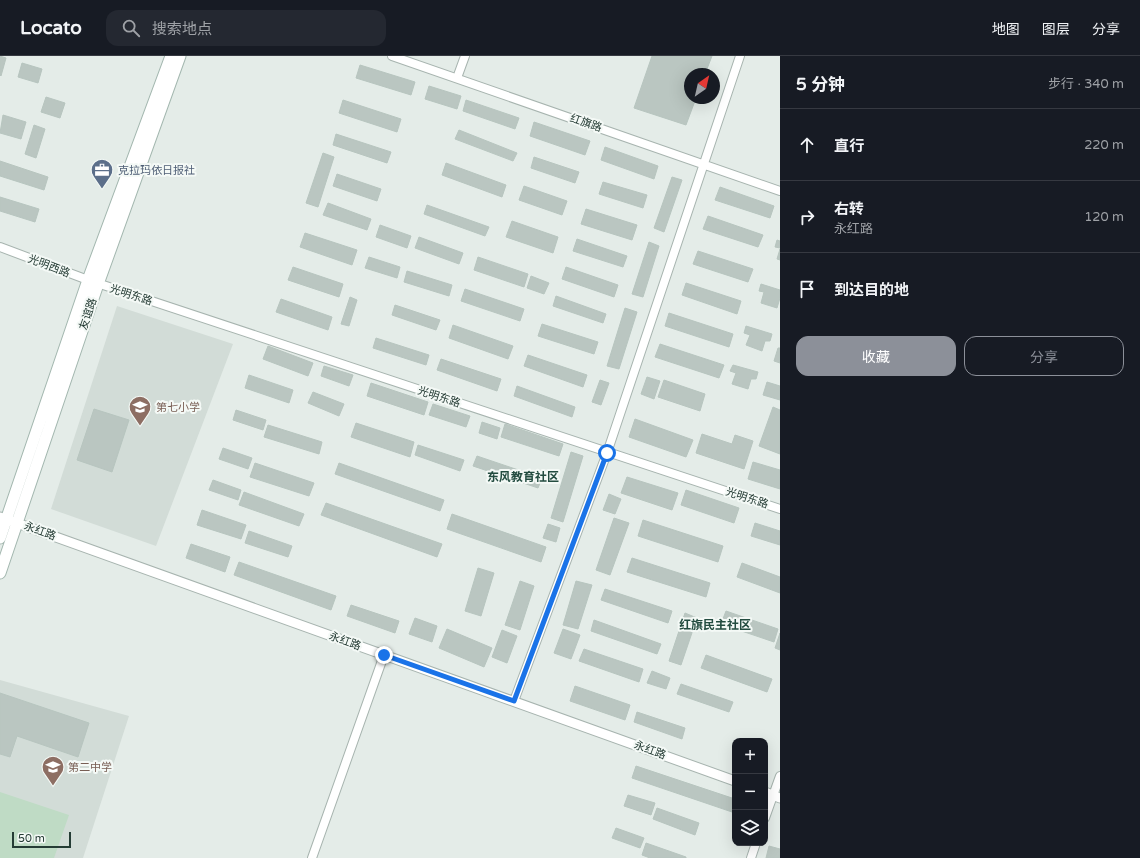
<!DOCTYPE html>
<html lang="zh">
<meta charset="utf-8">
<style>
body{margin:0;font-family:"Varela Round","Noto Sans SC",sans-serif;background:#242831;color:#f1f3f6}
.controls{position:absolute;right:12px;bottom:12px;display:grid;overflow:hidden;border-radius:8px;box-shadow:0 4px 16px #0002}
.controls button{width:36px;height:36px;display:grid;place-items:center;padding:0;border:0;border-bottom:1px solid #363941;background:#171b24;color:#f1f3f6;font:20px sans-serif}
.compass{position:absolute;left:684px;top:12px;width:36px;height:36px;border-radius:50%;background:#171b24;box-shadow:0 4px 16px #0002;rotate:34deg}
.scale{position:absolute;left:12px;bottom:10px;width:59px;box-sizing:border-box;padding-left:4px;border:2px solid #253c35;border-top:0;font-size:11px;line-height:14px;white-space:nowrap;color:#253c35;-webkit-text-stroke:3px #f4f9f6;paint-order:stroke}
.stop{position:absolute;width:12px;height:12px;margin:-9px;border:3px solid #1a73e8;border-radius:50%;background:#fff}
.stop.end{background:#1a73e8;border-color:#fff;box-shadow:0 1px 4px #0008}
.list{margin:0;padding:0;list-style:none}
h2{display:flex;justify-content:space-between;align-items:center;height:52px;margin:0;padding:0 16px;font-size:17px}
h2 small{font-size:13px;font-weight:400;color:#9ea1a6}
.list li{display:grid;grid-template-columns:26px 1fr auto;gap:12px;align-items:center;box-sizing:border-box;height:72px;padding:0 16px;border-top:1px solid #363941}
.list b{display:block;font-size:15px;white-space:nowrap}
.list p{margin:0;font-size:13px;white-space:nowrap;color:#9ea1a6}
.list em{font-size:13px;font-style:normal;color:#9ea1a6}
.actions{display:flex;gap:8px;padding:12px 16px}
.actions a{flex:1;padding:9px 0;border:1px solid #8c9099;border-radius:12px;text-align:center;font-size:14px;color:#8c9099}
.actions .main{background:#8c9099;color:#fff}
.icon{flex:none;width:22px;height:22px;fill:none;stroke:currentColor;stroke-width:2;stroke-linecap:round;stroke-linejoin:round}
.map{position:relative;flex:none;width:780px;height:802px;overflow:hidden}
header{display:flex;align-items:center;gap:24px;box-sizing:border-box;height:56px;padding:0 20px;background:#171b24;border-bottom:1px solid #363941}
header strong{font-size:19px}
nav{display:flex;gap:22px;margin-inline-start:auto;font-size:14px}
.search{width:280px;height:36px;background:#242831;display:flex;align-items:center;gap:10px;box-sizing:border-box;padding:0 14px;border-radius:12px;color:#9ea1a6;font-size:15px}
main{display:flex}
aside{flex:1;background:#171b24}
.map>svg:first-child{display:block}
</style>
<header>
<strong>Locato</strong>
<div class="search"><svg class="icon" aria-label="search" viewBox="0 0 24 24"><circle cx="10" cy="10" r="6"/><path d="M15 15l6 6"/></svg>搜索地点</div>
<nav><a>地图</a><a>图层</a><a>分享</a></nav>
</header>
<main>
<div class="map">
<svg width="780" height="802" viewBox="0 0 780 802">
<rect width="100%" height="100%" fill="#e4ece8"/>
<path fill="#d2dcd7" d="M117,250L233,288L156,490L51,453Z
M0,624L129,660L83,802H0Z"/>
<path fill="#bfdbc5" d="M0,736L69,759L54,802H0Z"/>
<path fill="#bac6c1" stroke="#b7c5bf" d="M0,0L6,2L1,20L0,19Z
M652,0H712L705,18H690V42H696L686,69L634,52Z
M22,7L42,13L38,27L18,21Z
M360,9L415,26L411,39L356,22Z
M429,30L461,40L457,53L425,43Z
M46,41L65,47L60,62L41,56Z
M343,44L401,63L397,76L339,57Z
M466,44L519,62L515,73L463,55Z
M3,59L26,66L21,83L0,77Z
M534,66L590,85L585,99L530,80Z
M34,69L45,73L36,102L25,98Z
M459,74L517,97L513,105L455,83Z
M336,78L391,96L387,107L333,89Z
M605,91L658,110L654,123L601,104Z
M323,97L334,101L318,151L306,147Z
M534,101L579,116L575,127L531,112Z
M0,105L48,121L44,134L0,120Z
M446,107L506,129L502,141L442,119Z
M337,118L381,133L377,145L333,130Z
M672,121L682,124L664,176L654,172Z
M603,126L647,139L643,152L599,138Z
M524,130L567,145L562,159L519,144Z
M720,131L774,150L770,162L715,144Z
M0,141L39,153L35,166L0,155Z
M328,147L371,163L367,174L323,159Z
M427,149L489,171L485,180L424,158Z
M586,153L637,169L632,184L581,168Z
M708,160L763,179L758,191L703,173Z
M512,165L558,181L553,197L506,181Z
M380,169L411,180L407,192L376,181Z
M305,177L357,194L352,209L300,191Z
M419,181L463,197L459,208L415,192Z
M577,183L627,200L623,211L573,195Z
M777,184L780,185V192L775,191Z
M649,186L659,190L643,241L632,238Z
M780,193V204L777,203Z
M698,195L753,213L748,226L693,208Z
M369,201L400,211L397,222L365,212Z
M478,201L528,218L524,231L474,214Z
M293,211L343,228L339,241L288,224Z
M566,211L618,229L614,241L562,223Z
M407,215L452,229L449,240L404,226Z
M531,220L549,227L544,238L527,232Z
M686,227L741,245L737,258L682,239Z
M761,228L780,234V242L777,252L761,247L764,236L759,235Z
M465,233L524,253L520,265L461,245Z
M556,240L606,258L603,267L553,250Z
M350,241L357,244L349,270L341,268Z
M281,243L332,261L328,274L276,256Z
M395,249L440,264L436,274L392,259Z
M625,252L637,256L619,313L607,310Z
M669,257L733,278L729,291L665,270Z
M542,268L598,286L594,298L538,280Z
M453,269L513,290L508,303L449,282Z
M746,270L772,278L770,285H765L762,295L746,289L750,279L744,277Z
M376,282L429,299L426,309L373,292Z
M660,288L724,309L719,322L655,301Z
M268,290L313,307L308,320L263,303Z
M778,292H780V307L774,305Z
M528,299L587,319L583,331L524,310Z
M441,303L501,323L497,335L437,314Z
M733,309L758,316L756,323H751L748,333L732,328L736,317L730,315Z
M324,310L353,319L349,330L321,320Z
M249,319L293,334L289,347L245,332Z
M647,321L660,325L654,343L641,338Z
M600,324L609,327L601,349L592,346Z
M664,324L705,338L700,355L658,341Z
M767,326L780,330V344L763,339Z
M371,327L428,346L424,359L367,340Z
M517,330L575,351L572,361L514,340Z
M313,336L344,348L339,360L308,347Z
M433,348L470,360L466,371L429,359Z
M773,351L780,354V398L759,390Z
M94,353L129,364L112,416L77,404Z
M236,354L266,364L263,374L233,364Z
M635,363L693,384L686,401L629,381Z
M482,366L500,372L497,383L479,377Z
M356,367L414,386L410,401L351,381Z
M505,368L563,388L559,400L501,381Z
M268,369L322,386L319,398L264,381Z
M702,378L732,388L735,379L753,385L744,413L696,397Z
M418,389L464,404L460,415L415,399Z
M223,392L252,402L248,413L219,403Z
M571,396L583,400L563,466L551,462Z
M477,400L542,422L538,432L473,410Z
M753,406L780,414V433L748,423Z
M255,407L314,427L309,440L250,421Z
M339,407L444,444L440,455L335,418Z
M627,421L678,437L672,454L621,437Z
M213,424L241,434L238,444L209,434Z
M686,434L739,452L734,467L681,449Z
M244,436L304,458L299,470L239,449Z
M609,438L621,443L615,458L603,454Z
M326,447L442,488L437,501L321,459Z
M202,454L246,469L241,483L197,469Z
M452,458L546,491L541,506L447,473Z
M614,462L629,467L610,519L596,514Z
M643,464L723,490L718,506L638,480Z
M755,467L780,475V489L751,480Z
M548,468L560,472L556,486L543,482Z
M249,475L292,490L288,501L245,487Z
M191,488L230,501L225,516L186,502Z
M632,502L710,527L706,541L627,516Z
M239,506L336,540L331,554L234,519Z
M742,507L780,521V537L737,521Z
M478,512L494,517L481,560L465,555Z
M520,525L534,530L520,574L505,569Z
M576,525L592,529L578,573L563,569Z
M605,533L672,555L668,567L601,544Z
M351,549L399,565L395,577L347,560Z
M726,555L778,573L774,586L721,568Z
M685,557L697,562L681,609L669,605Z
M415,562L437,570L432,586L409,578Z
M594,564L661,588L657,598L591,575Z
M447,573L492,592L484,611L439,592Z
M563,573L580,579L571,603L554,597Z
M502,574L517,580L507,607L492,601Z
M780,577V594L775,592Z
M584,593L643,613L639,626L579,605Z
M706,599L772,623L767,636L701,612Z
M652,615L670,622L666,633L647,627Z
M681,628L733,646L729,656L677,638Z
M575,630L630,649L625,664L570,645Z
M0,637L89,667L78,701L17,680L10,701L0,698Z
M637,656L685,672L682,683L634,666Z
M636,710L735,743V757L632,722Z
M628,739L655,747L651,759L624,750Z
M657,752L699,767L695,779L653,763Z
M616,772L644,782L640,792L612,782Z
M646,787L686,801V802H650L642,799Z
M769,790L780,793V802H766Z"/>
<g fill="none" stroke-linecap="round" stroke-linejoin="round">
<g stroke="#a7b4af" stroke-width="10">
<path id="minor" d="M392,0L780,135
M457,22L465,0
M0,191L88,224L780,453
M514,645L607,397L740,0
M765,762L780,720
M312,802L384,599
M751,802L756,787"/>
</g>
<g stroke="#a7b4af" stroke-width="11">
<path id="tertiary" d="M0,461L735,725
M765,736L780,742"/>
</g>
<g stroke="#a3b7af" stroke-width="13">
<path id="secondary" d="M0,482L88,224L171,0
M0,517L98,228L180,0"/>
</g>
<use href="#minor" stroke="#fff" stroke-width="8"/>
<use href="#tertiary" stroke="#fff" stroke-width="9"/>
<use href="#secondary" stroke="#fff" stroke-width="11"/>
</g>
<g fill="none" stroke-linecap="round" stroke-linejoin="round">
<path stroke="#1a73e8" stroke-width="5" d="M384,599L514,645L607,397"/>
</g>
<defs>
<g id="office-pin" transform="scale(1.15)"><path d="M0 17L-7.5 6A9.5 9.5 0 1 1 7.5 6Z" fill="#5c6f8a" stroke="#f4f9f6"/><path d="M-6-3h4V-5.5h4V-3h4V5H-6ZM-1-4.5V-3h2v-1.5ZM-6 0V1H6V0Z" fill="#fff"/></g>
<g id="school-pin" transform="scale(1.15)"><path d="M0 17L-7.5 6A9.5 9.5 0 1 1 7.5 6Z" fill="#8d6e63" stroke="#f4f9f6"/><path d="M0-5L7-2L0 1L-7-2ZM-4 1L0 2.5L4 1V4Q0 6-4 4Z" fill="#fff"/></g>
</defs>
<g fill-rule="evenodd">
<use href="#office-pin" x="102" y="114"/>
<use href="#school-pin" x="140" y="351"/>
<use href="#school-pin" x="53" y="711"/>
</g>
<g text-anchor="middle" dominant-baseline="central" stroke-width="4" stroke-linejoin="round" paint-order="stroke">
<g font-size="11" fill="#253c35" stroke="#f4f9f6">
<text transform="translate(586 67) rotate(19)">红旗路</text>
<text transform="translate(49 210) rotate(21)">光明西路</text>
<text transform="translate(131 239) rotate(18)">光明东路</text>
<text transform="translate(88 258) rotate(-71)">友谊路</text>
<text transform="translate(439 341) rotate(18)">光明东路</text>
<text transform="translate(747 442) rotate(18)">光明东路</text>
<text transform="translate(40 475) rotate(20)">永红路</text>
<text transform="translate(345 585) rotate(20)">永红路</text>
<text transform="translate(650 694) rotate(20)">永红路</text>
</g>
<g font-size="11" fill="#4e5e75" stroke="#f4f9f6" text-anchor="start">
<text x="118" y="114">克拉玛依日报社</text>
</g>
<g font-size="11" fill="#785e54" stroke="#f4f9f6" text-anchor="start">
<text x="156" y="351">第七小学</text>
<text x="68" y="711">第二中学</text>
</g>
<g font-size="12" font-weight="bold" fill="#234c40" stroke="#f4f9f6">
<text x="523" y="421">东风教育社区</text>
<text x="715" y="569">红旗民主社区</text>
</g>
</g>
</svg>
<div class="controls">
<button>+</button>
<button>−</button>
<button><svg class="icon" aria-label="layers" viewBox="0 0 24 24"><path d="M12 4l9 5-9 5-9-5zM3 14l9 5 9-5"/></svg></button>
</div>
<svg class="compass" viewBox="-18 -18 36 36"><path d="M0-13l5 13h-10z" fill="#e53935"/><path d="M0 13l5-13h-10z" fill="#9ea1a6"/></svg>
<div class="scale">50 m</div>
<div class="stop" style="left:607px;top:397px"></div>
<div class="stop end" style="left:384px;top:599px"></div>
</div>
<aside>
<h2>5 分钟<small>步行 · 340 m</small></h2>
<ul class="list">
<li><svg class="icon" aria-label="ahead" viewBox="0 0 24 24"><path d="M12 20V5M6 11l6-6 6 6"/></svg><div><b>直行</b></div><em>220 m</em></li>
<li><svg class="icon" aria-label="right" viewBox="0 0 24 24"><path d="M7 20v-9h11M14 6l5 5-5 5"/></svg><div><b>右转</b><p>永红路</p></div><em>120 m</em></li>
<li><svg class="icon" aria-label="arrive" viewBox="0 0 24 24"><path d="M6 21V4h12l-3 4 3 4H6"/></svg><div><b>到达目的地</b></div></li>
</ul>
<div class="actions"><a class="main">收藏</a><a>分享</a></div>
</aside>
</main>
